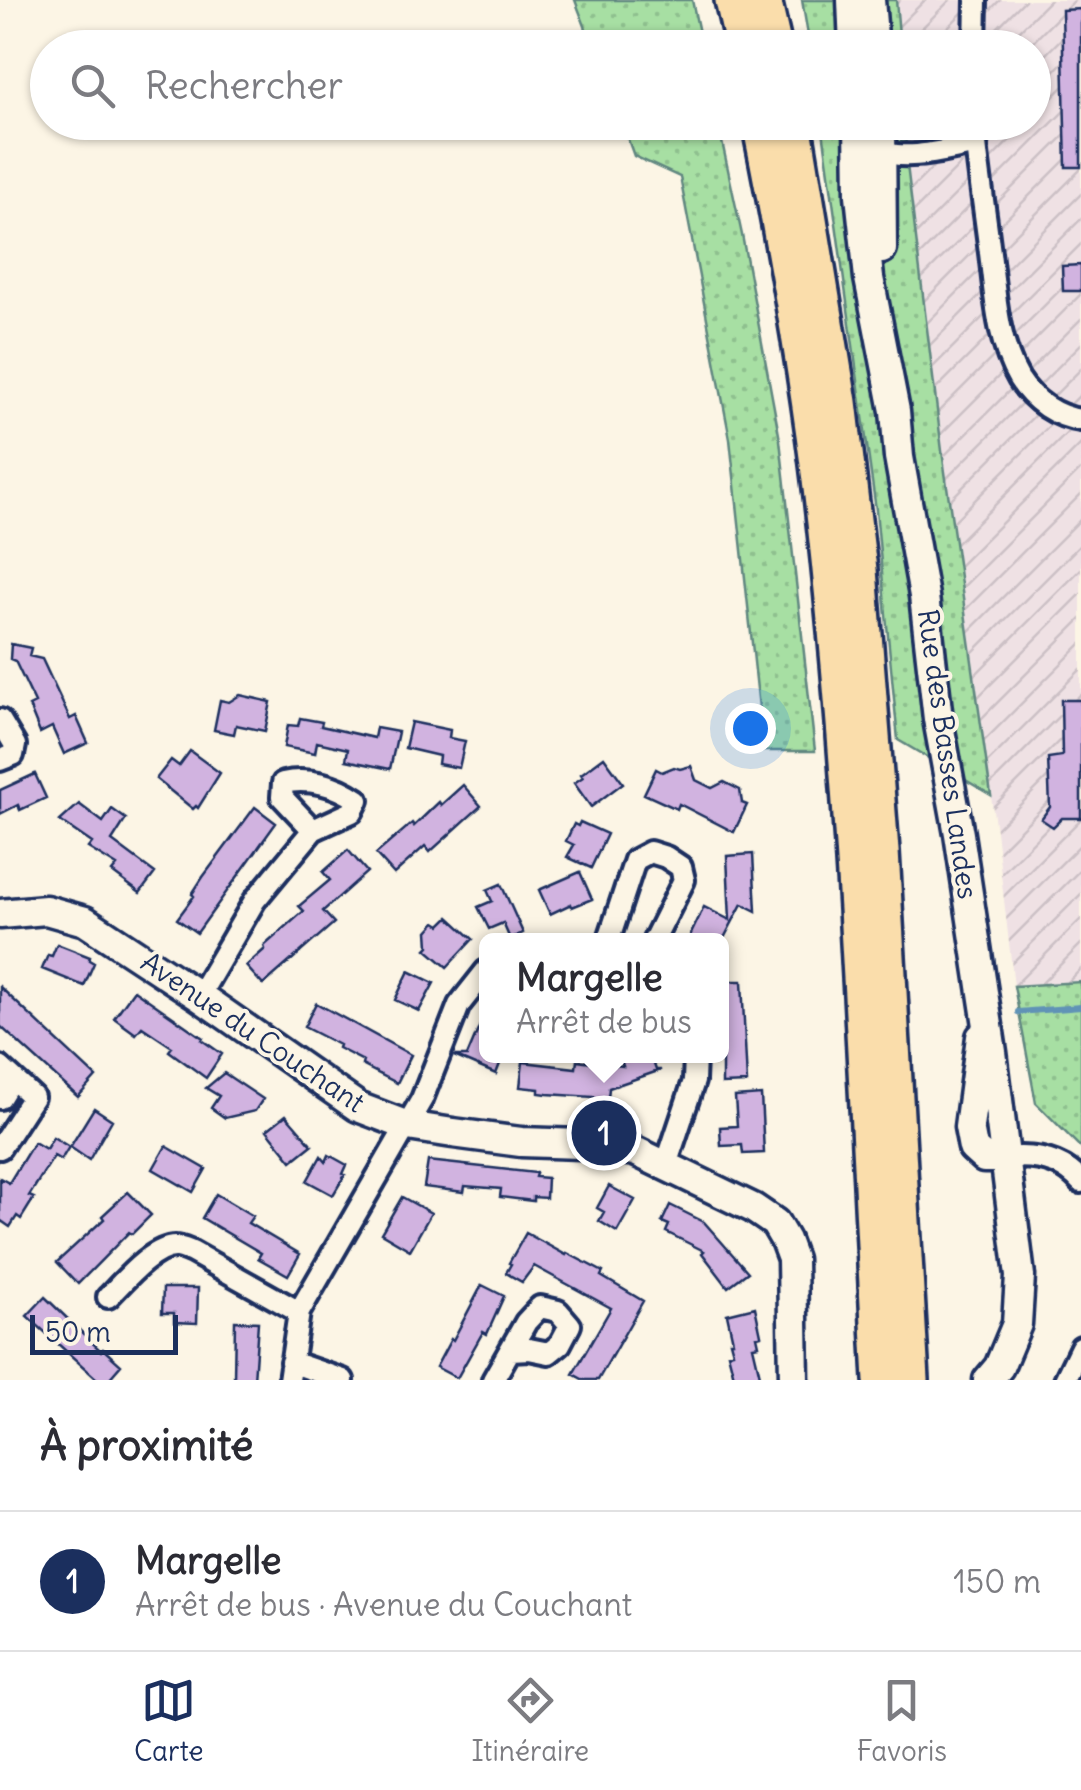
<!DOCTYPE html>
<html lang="fr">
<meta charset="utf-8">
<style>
body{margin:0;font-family:Delius,sans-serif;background:#f7f7f7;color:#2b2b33}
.scale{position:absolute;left:30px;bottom:25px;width:148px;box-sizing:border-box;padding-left:10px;border:5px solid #1b2f5e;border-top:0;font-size:28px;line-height:35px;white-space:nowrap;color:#1b2f5e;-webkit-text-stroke:8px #fcf5e5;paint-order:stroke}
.you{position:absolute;left:750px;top:728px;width:35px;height:35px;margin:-25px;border:8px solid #fff;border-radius:50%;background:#1a73e8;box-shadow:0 0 0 15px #1a73e833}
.badge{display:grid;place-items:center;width:65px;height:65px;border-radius:50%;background:#1b2f5e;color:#fff;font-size:32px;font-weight:700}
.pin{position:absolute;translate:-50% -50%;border:5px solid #fff;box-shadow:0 2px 10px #0006}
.popup{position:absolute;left:479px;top:933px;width:250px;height:130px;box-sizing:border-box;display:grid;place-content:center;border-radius:15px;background:#fff;filter:drop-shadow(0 2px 8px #0005);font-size:32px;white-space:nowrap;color:#7c7c81}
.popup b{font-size:38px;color:#2b2b33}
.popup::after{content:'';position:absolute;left:50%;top:100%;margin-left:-20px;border:20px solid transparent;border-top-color:#fff}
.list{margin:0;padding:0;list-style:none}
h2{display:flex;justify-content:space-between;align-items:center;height:130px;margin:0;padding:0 40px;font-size:42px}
h2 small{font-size:32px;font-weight:400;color:#7c7c81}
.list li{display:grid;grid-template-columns:65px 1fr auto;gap:30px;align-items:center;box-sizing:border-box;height:140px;padding:0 40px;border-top:2px solid #e1e1e2}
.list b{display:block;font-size:38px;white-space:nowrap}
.list p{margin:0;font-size:32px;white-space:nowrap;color:#7c7c81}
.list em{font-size:32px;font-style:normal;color:#7c7c81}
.icon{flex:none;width:55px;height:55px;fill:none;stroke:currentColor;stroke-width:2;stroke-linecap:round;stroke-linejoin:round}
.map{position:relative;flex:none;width:1081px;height:1380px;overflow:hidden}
.search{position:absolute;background:#fff;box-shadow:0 2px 8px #0004;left:30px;right:30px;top:30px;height:110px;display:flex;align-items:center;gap:25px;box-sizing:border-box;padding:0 35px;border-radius:55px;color:#7c7c81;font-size:38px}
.sheet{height:270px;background:#fff}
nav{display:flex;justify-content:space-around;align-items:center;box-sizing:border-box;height:140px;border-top:2px solid #e1e1e2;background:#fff;font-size:28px;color:#7c7c81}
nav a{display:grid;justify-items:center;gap:5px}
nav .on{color:#1b2f5e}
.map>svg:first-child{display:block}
</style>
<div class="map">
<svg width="1081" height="1380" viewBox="0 0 1081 1380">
<defs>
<pattern id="industrial-furrows" width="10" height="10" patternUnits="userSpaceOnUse" patternTransform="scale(2.5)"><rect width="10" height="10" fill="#efe1e4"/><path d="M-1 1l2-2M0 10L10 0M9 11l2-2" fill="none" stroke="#ccc1c6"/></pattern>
<pattern id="grass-dots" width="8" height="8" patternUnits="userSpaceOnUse" patternTransform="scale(2.5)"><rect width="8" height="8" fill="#a7dfa3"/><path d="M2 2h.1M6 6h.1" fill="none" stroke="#8fc08f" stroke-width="1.8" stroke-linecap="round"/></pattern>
</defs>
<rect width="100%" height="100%" fill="#fcf5e5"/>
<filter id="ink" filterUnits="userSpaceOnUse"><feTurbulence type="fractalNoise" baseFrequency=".01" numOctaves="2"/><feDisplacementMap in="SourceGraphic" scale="20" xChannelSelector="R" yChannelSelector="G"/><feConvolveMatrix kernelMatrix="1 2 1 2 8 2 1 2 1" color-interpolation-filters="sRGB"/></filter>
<g filter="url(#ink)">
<path fill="url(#industrial-furrows)" d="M896,0H1081V982L1014,986L996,831L942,451L907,165L905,123L1034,122V48L900,47Z"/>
<path fill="url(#grass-dots)" stroke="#618780" stroke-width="2.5" d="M575,0H692L702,47H593Z
M802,0H896L900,47H810Z
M622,123H718L742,235L780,440L815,751H760V717L730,439L680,177L634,156Z
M822,123H905L907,165L942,451L991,795L898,740L876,510Z
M1081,982V1148L1036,1103L1014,986Z"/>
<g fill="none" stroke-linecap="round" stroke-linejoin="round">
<path stroke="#6093b6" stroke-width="6" d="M1018,1012L1081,1007"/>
</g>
<path fill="#d1b3e0" stroke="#1b2f5e" stroke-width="2.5" d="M1081,9V167H1066L1062,10Z
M1081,265V291H1063L1062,266Z
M11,644L31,648L29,656L42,659L70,719L76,716L88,743L64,754L52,727L40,733L29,706L35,703L15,661L10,659Z
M240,695L271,702L265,731L236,725L234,734L214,730L220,700L229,702Z
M1061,700H1081V818H1062L1053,827L1041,819L1050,807L1048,758L1062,756Z
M300,718L322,722L321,726L374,738L376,728L398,732L390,769L346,760L348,749L317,742L315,753L284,747L288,725L298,726Z
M411,722L450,730L449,738L465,741L459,768L438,764L439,756L405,748Z
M190,751L220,773L198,808L196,806L193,809L156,779L171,760L179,766Z
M604,757L623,783L591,807L574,783L583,777L581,774Z
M691,766L696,780L712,788L724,782L740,790L742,803L747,805L734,832L679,804L677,809L644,794L656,769L662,772L674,767L680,769Z
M35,774L46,798L20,810L18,805L0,814V790Z
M463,785L481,806L430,852L425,846L394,874L376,854L412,823L414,826L439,802L441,805Z
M79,804L103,822L112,809L126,819L112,841L155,873L140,893L112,872L117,866L88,848L92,843L60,821Z
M255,807L276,823L197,933L177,919L194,896L192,894L203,877Z
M580,822L607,834L591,868L567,857L574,845L566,841L574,824L578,826Z
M348,850L367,872L323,911L334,923L263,985L246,966L265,949L264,946L304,911L299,906L330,880L323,872Z
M753,854L756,911L742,904L723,940H688L704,907L730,920L727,856Z
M580,872L592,899L572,907L571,904L550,914L539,890Z
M501,884L523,933L510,939L503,923L489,929L478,907L492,901L487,890Z
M449,917L473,939L447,967L426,949L429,946L428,931L436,922L441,925Z
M57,944L90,957L89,960L94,963L84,986L42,969L48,955L52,956Z
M409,971L434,983L419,1011L395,1000Z
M722,981H742L747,1083L722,1084Z
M0,987L96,1077L78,1097L0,1026Z
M134,990L203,1038L202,1040L222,1054L206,1078L169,1051L172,1047L142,1027L136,1034L114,1018Z
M316,1003L411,1055L397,1083L362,1065L363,1061L338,1048L339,1045L304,1027Z
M486,1011V1056H503L496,1074L454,1056H467Z
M620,1056H651L656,1070H661L609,1088L608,1098L547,1094L539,1093V1089L520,1087L523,1062L576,1068L577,1060L623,1066Z
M224,1073L263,1099L255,1111L225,1118L211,1108L219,1096L206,1088Z
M761,1095L764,1153L743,1154L742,1145L721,1146L720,1127L737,1126L735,1097Z
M94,1108L112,1120L89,1160L70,1147Z
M286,1115L312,1145L292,1161L267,1130Z
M53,1137L69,1147L61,1160L54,1156L29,1196L34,1198L21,1219L17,1216L10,1227L0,1220V1178L9,1183L34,1142L46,1149Z
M166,1146L206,1169L193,1192L153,1169Z
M329,1155L347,1165L343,1174L345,1175L333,1195L307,1181L321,1156L326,1162Z
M428,1161L536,1173L535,1177L547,1178L546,1198L533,1197V1201L500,1197L501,1189L465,1186L464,1192L424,1187Z
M609,1186L635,1200L617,1232L599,1221L604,1212L597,1208Z
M128,1192L151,1215L132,1234L129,1232L78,1284L57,1262L104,1219L102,1216Z
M216,1194L253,1216L248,1223L300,1254L288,1275L258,1258L261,1253L202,1218Z
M402,1197L431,1213L410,1250L381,1233Z
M670,1205L704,1222L748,1272L728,1287L702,1253L704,1251L666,1232L669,1225L662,1222Z
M526,1233L566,1255L567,1253L603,1272L601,1276L643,1301L598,1380H584L573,1374L611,1308L534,1266L522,1282L506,1273L511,1264L509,1263Z
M482,1285L504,1296L487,1334L483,1332L457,1378L436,1367L451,1339L453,1340Z
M163,1288H198L197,1323L174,1322V1313H162Z
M45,1297L101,1351L103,1349L121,1365L108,1380H98L27,1316Z
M755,1307L761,1335L757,1336L759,1345L753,1346L761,1380H735L728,1353L733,1352L730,1341H733L727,1314Z
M235,1321L258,1322L254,1380H234Z"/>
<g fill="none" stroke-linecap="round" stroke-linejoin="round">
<g stroke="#1b2f5e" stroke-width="28">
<path id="street" d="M975,48L976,0
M898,122L936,128L964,122
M974,122C977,163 984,204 989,245C995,288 996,340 1019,379C1033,401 1056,417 1081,420
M873,144C890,166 950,150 976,144
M0,720L15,745L13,755L0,760
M609,939L635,860L650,852L666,857L681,867L684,880L654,940
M199,996L255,900L313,830L352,812L358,800C337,785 308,777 283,783L282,797L313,830
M0,1067L33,1097L0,1148
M0,1098L11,1080
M1005,1158C1033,1155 1062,1159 1081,1182
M666,1165L694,1081L695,1056
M108,1297C123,1282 153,1246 176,1247C181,1247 187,1250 192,1252L299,1312
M291,1362L343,1380
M289,1380L299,1312L422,1099L459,1005L486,971
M493,1380L526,1322L540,1307L558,1311L570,1325L560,1344L549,1353L529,1349L511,1350
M1065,1380L1081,1347"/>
</g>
<g stroke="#1b2f5e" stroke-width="35">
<path id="secondary" d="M852,0L854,48
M870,0L874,48
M859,122L860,195L869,278L895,411L899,457L924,596L938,719L959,834L992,1052L1020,1276L1017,1324L999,1367L988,1380
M881,122L882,249
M0,914L46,910L85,921L199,996L358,1107L408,1126L453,1133L521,1142L581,1144L635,1151L753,1208L775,1223L785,1240L792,1259L794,1380
M981,1037L969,1127L973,1148L984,1158H1005"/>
</g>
<g stroke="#1b2f5e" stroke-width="42">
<path id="highway" d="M733,0L744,48
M763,0L774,48
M760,122C785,246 807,371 822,496C856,789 866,1085 882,1380
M793,122L839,402L859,570L881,851L911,1380"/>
</g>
<use href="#street" stroke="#fcf5e5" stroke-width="20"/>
<use href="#secondary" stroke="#fcf5e5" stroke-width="28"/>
<use href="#highway" stroke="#faddab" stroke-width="35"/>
</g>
</g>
<g text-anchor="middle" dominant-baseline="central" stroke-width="8" stroke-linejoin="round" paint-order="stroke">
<g font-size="28" fill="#1b2f5e" stroke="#fcf5e5">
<text transform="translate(948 754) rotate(82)">Rue des Basses Landes</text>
<text transform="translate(253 1032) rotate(34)">Avenue du Couchant</text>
</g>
</g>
</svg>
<div class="scale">50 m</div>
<div class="you"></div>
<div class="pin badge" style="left:604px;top:1133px">1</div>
<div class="popup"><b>Margelle</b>Arrêt de bus</div>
<div class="search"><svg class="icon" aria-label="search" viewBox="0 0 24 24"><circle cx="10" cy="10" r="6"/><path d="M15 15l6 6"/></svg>Rechercher</div>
</div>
<section class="sheet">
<h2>À proximité<small></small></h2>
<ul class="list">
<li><span class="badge">1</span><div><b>Margelle</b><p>Arrêt de bus · Avenue du Couchant</p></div><em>150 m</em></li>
</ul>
</section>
<nav>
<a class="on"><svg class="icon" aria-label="map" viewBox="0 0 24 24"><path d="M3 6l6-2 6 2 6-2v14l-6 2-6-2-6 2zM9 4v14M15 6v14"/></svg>Carte</a>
<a><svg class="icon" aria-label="directions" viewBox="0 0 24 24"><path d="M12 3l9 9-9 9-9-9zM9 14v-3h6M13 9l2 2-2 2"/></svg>Itinéraire</a>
<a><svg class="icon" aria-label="saved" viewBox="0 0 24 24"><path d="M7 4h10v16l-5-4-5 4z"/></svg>Favoris</a>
</nav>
